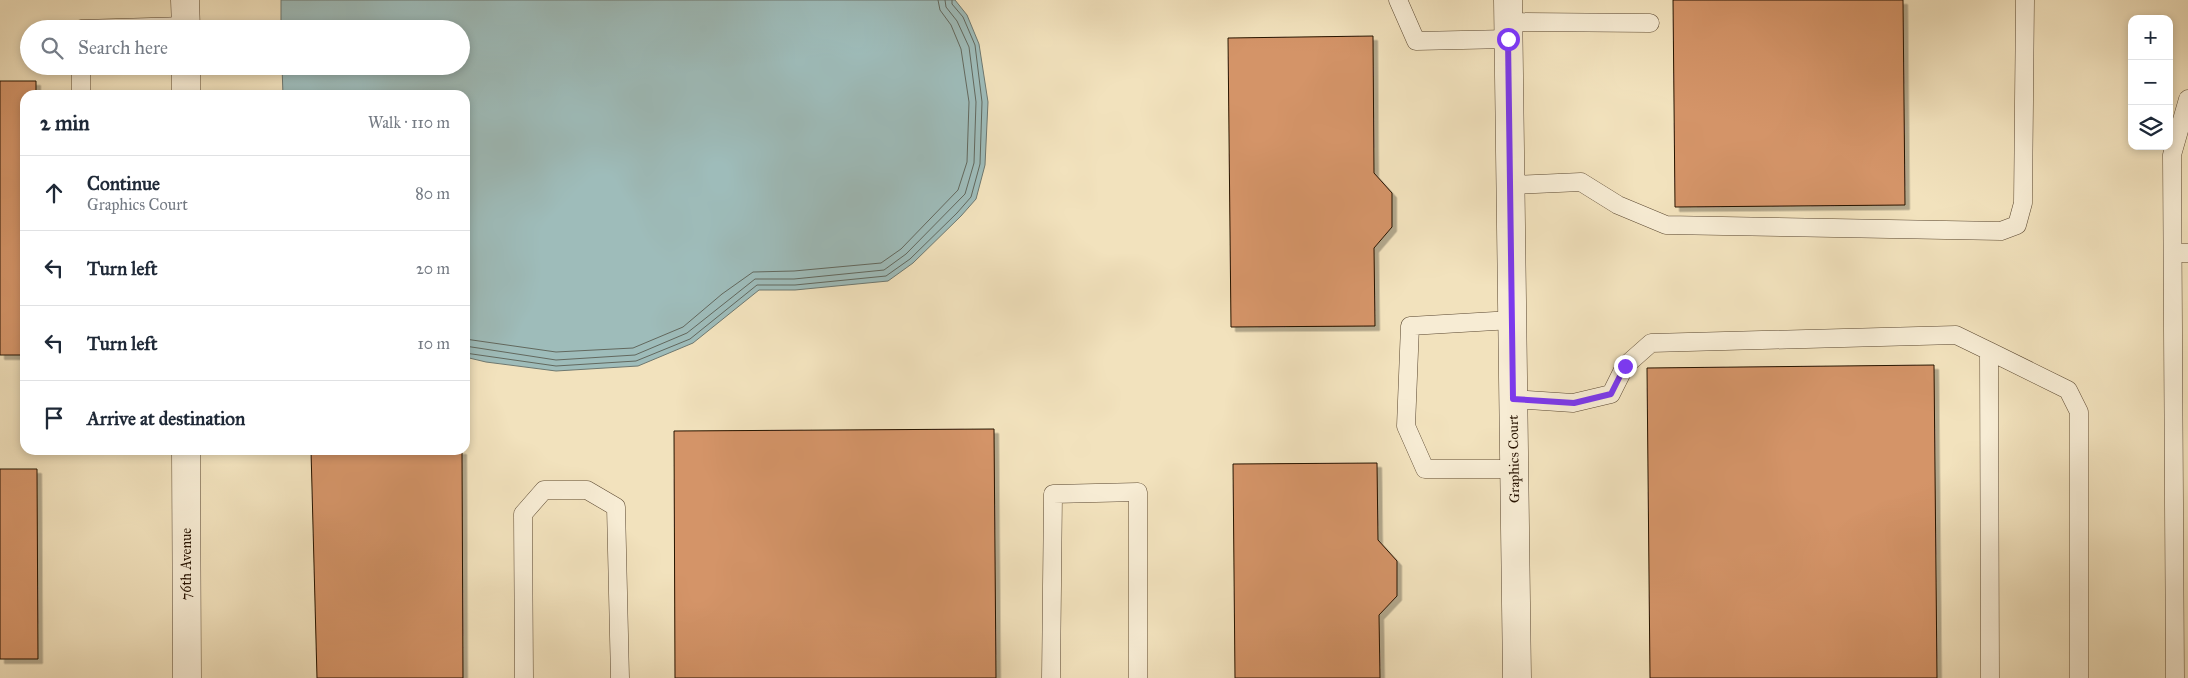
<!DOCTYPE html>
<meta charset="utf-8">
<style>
body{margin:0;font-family:"IM FELL Great Primer",serif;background:#f2f2f3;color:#1f2937}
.controls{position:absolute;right:15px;top:15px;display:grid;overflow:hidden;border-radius:10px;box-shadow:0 2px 8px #0003}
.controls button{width:45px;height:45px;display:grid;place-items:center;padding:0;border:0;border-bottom:1px solid #e0e1e3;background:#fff;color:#1f2937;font:25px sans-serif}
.stop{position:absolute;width:15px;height:15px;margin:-11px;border:4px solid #7c3aed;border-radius:50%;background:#fff}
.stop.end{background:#7c3aed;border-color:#fff;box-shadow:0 1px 5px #0008}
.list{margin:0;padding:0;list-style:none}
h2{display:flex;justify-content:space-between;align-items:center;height:65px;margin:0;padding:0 20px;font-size:21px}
h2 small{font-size:16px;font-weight:400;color:#747a83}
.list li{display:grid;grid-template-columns:32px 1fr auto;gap:15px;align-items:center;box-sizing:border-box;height:75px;padding:0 20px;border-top:1px solid #e0e1e3}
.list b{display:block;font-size:19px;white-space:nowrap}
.list p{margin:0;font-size:16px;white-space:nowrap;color:#747a83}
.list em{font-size:16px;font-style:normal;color:#747a83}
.icon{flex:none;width:28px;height:28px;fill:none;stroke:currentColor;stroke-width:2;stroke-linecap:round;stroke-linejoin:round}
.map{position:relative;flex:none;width:2188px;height:678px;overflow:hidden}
.search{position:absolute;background:#fff;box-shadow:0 2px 8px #0003;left:20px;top:20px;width:450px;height:55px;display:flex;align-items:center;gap:12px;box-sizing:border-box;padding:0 18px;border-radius:28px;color:#747a83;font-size:19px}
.panel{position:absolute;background:#fff;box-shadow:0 2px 8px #0003;left:20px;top:90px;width:450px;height:365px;border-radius:15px}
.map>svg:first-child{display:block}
</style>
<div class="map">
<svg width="2188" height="678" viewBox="0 0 2188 678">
<defs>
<filter id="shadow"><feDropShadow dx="4.5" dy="4.5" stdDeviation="0" flood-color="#0004"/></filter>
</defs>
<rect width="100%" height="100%" fill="#f2e2bd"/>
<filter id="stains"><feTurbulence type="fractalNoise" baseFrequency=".004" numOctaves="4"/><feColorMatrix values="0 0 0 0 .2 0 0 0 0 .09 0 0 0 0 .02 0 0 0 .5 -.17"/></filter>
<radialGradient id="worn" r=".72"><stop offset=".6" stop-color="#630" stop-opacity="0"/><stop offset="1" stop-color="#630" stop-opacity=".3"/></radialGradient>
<path fill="#9ebcba" stroke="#6e7870" d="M281,0H955L967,15L979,44L988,102L985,165L976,199L961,216L913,263L888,281L795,290H759L693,343L638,366L556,371L486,362L465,357V95H283L282,66H461V29H281Z"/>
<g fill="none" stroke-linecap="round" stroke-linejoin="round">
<path stroke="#62685e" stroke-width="1" d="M465,339L556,352L633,348L683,327L722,294L753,272L794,271L881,263L901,249L958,190L967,162L969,102L961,49L951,25L940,10L938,0
M465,346L556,360L635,355L687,333L755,279H794L884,270L906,254L965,194L974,163L976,102L969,47L957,21L946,7L945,0
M465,353L556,366L636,361L690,339L757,285H795L886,276L910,259L957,213L971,197L980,164L982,102L975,45L963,17L952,4V0"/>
</g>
<path fill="#d49468" stroke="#271301" filter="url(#shadow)" d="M1673,0H1903L1905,205L1675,207Z
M1373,36L1374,173L1392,193V227L1374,248L1375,326L1231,327L1228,38Z
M0,81H36V95H25V355H0Z
M1934,365L1937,678H1650L1647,368Z
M994,429L996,678H675L674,431Z
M311,450H462L463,678H317Z
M1377,463L1378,540L1397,561V596L1379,615L1380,678H1235L1233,464Z
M0,469H37L38,659H0Z"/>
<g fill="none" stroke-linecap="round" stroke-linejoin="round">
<g stroke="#5a4730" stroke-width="19">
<path id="service" d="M1398,0L1416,41L1508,39
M1508,22L1650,23
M81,29L186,26
M81,95V66
M1510,185L1581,182L1618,205L1666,225L2001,231L2017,225L2023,203L2025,0
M2173,253H2188
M1512,320L1410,326L1406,426L1425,469H1514
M1989,351L2068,390L2079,412V678
M1513,399L1573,403L1611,394L1625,366L1651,343L1956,335L1989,351L1990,678
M524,678L523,514L544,490H587L616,507L620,678
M1051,678L1053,494L1138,492V678
M2175,678L2172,155L2188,99"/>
</g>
<g stroke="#5a4730" stroke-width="29">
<path id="minor" d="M185,0L186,29
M1508,0L1517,678
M186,66V95
M186,450L187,678"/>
</g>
<use href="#service" stroke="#f7ecd4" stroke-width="18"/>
<use href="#minor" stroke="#f7ecd4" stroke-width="28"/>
</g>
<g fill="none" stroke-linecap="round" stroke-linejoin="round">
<path stroke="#7c3aed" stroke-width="6" d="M1508,39L1513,399L1574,403L1611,394L1625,366"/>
</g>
<g text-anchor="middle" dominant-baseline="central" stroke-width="4" stroke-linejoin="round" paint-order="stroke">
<g font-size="14" fill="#271301" stroke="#f7ecd4">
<text transform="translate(1514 459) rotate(-91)">Graphics Court</text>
<text transform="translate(186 564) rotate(-90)">76th Avenue</text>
</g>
</g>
<rect width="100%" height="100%" filter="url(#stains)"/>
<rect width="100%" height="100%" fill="url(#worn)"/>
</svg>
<div class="controls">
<button>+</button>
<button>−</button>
<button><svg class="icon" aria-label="layers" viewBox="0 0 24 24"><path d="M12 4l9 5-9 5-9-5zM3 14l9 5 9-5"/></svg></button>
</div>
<div class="stop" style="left:1508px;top:39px"></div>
<div class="stop end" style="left:1625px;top:366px"></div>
<div class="search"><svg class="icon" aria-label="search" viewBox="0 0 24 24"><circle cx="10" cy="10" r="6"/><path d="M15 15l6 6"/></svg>Search here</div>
<section class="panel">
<h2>2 min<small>Walk · 110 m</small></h2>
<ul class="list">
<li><svg class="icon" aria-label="ahead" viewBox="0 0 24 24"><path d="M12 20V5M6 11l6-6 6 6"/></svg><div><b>Continue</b><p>Graphics Court</p></div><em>80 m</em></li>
<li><svg class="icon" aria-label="left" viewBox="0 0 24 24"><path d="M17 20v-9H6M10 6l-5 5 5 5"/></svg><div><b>Turn left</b></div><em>20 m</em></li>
<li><svg class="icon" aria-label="left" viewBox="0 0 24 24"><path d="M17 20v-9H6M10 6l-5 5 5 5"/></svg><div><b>Turn left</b></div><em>10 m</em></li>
<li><svg class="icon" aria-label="arrive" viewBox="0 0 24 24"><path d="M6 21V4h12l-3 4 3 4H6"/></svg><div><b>Arrive at destination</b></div></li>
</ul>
</section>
</div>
